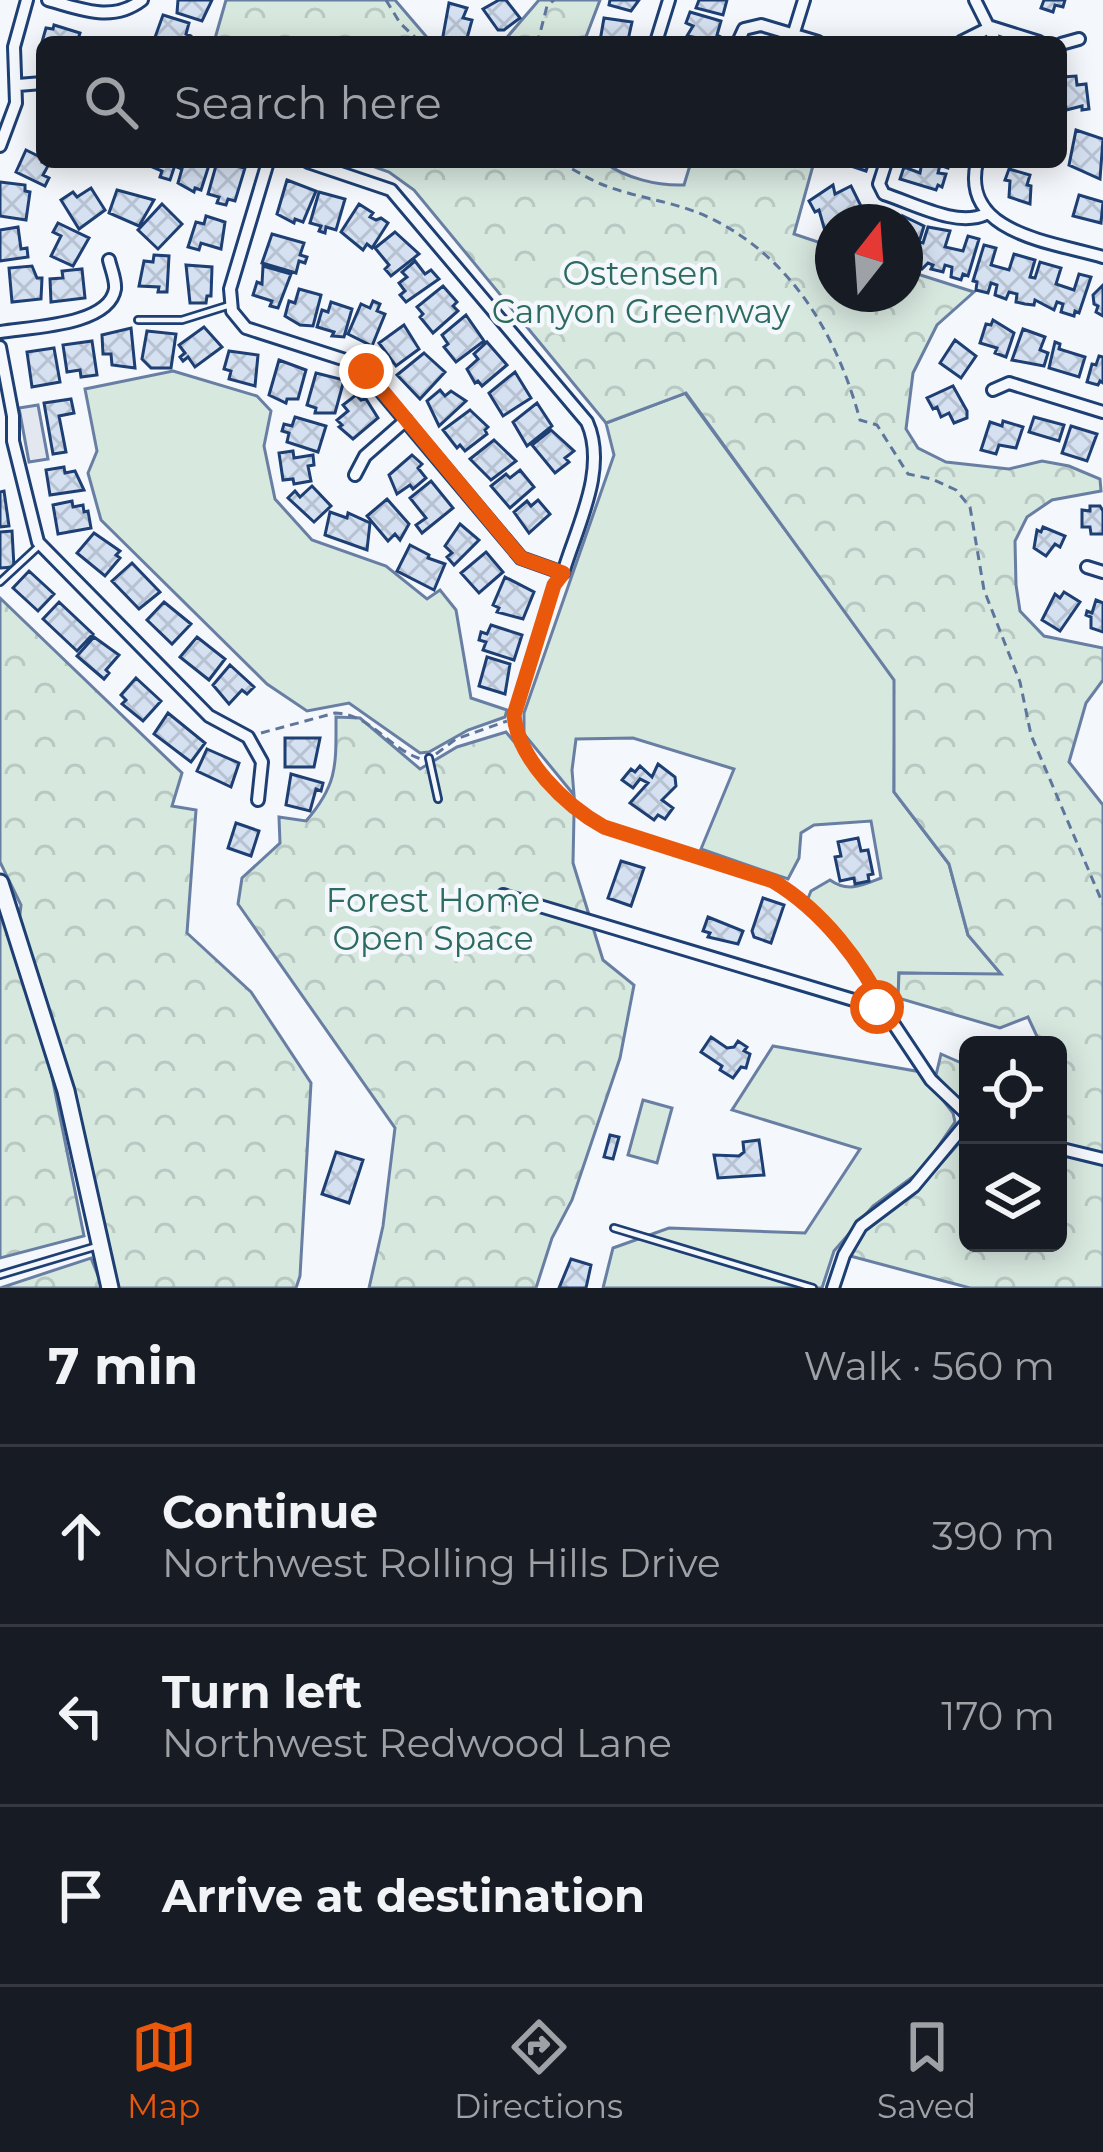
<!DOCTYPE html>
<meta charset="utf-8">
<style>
body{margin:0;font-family:Montserrat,sans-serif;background:#242831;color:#f1f3f6}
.controls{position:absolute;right:36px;bottom:36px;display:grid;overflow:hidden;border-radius:18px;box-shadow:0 6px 30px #0003}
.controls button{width:108px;height:108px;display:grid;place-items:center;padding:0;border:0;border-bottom:3px solid #363941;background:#171b24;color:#f1f3f6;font:60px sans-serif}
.compass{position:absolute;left:815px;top:204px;width:108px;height:108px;border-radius:50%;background:#171b24;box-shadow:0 6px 30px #0003;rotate:17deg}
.stop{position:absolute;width:36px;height:36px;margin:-27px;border:9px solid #ea580c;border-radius:50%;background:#fff}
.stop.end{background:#ea580c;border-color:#fff;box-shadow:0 3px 12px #0008}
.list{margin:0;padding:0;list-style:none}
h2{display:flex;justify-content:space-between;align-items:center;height:156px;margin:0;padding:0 48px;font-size:51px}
h2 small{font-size:39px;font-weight:400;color:#9ea1a6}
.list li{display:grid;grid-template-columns:78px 1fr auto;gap:36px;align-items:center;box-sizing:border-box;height:180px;padding:0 48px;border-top:3px solid #363941}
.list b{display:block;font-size:45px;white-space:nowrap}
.list p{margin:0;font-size:39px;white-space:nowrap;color:#9ea1a6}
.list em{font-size:39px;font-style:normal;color:#9ea1a6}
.icon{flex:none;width:66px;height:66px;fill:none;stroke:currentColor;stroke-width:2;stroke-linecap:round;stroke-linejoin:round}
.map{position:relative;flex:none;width:1103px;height:1288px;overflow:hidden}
.search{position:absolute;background:#171b24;box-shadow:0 6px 30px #0003;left:36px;right:36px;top:36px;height:132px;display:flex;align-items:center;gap:30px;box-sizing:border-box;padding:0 42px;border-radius:18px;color:#9ea1a6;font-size:45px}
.sheet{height:696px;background:#171b24}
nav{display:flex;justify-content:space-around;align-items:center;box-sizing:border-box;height:168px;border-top:3px solid #363941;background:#171b24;font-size:33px;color:#9ea1a6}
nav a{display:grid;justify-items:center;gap:6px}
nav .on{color:#ea580c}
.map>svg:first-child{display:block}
</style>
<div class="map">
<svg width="1103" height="1288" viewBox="0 0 1103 1288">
<defs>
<pattern id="forest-crowns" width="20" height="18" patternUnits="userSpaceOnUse" patternTransform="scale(3)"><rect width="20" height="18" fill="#d7e8df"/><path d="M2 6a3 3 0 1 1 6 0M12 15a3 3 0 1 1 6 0" fill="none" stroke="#b8c8c3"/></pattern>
<pattern id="building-cross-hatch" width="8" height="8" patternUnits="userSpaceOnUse" patternTransform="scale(3)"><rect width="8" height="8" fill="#d5e0f0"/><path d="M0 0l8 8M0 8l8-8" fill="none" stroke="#b6c1d1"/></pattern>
</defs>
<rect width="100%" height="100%" fill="#f4f7fb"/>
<path fill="#d7e8df" stroke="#687fa3" stroke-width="3" d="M173,371L257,396L271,411L264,446L275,499L312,540L386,566L427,599L440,590L456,610L471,698L507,710L505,717L468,730L429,752L420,753L349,703L307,711L267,684L101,520L88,473L97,451L85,389Z
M685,393L895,680L894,792L949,864L968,935L1002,975L899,973L898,998L884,994L849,945L807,901L811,891L830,880C848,893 863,885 881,878L871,821L814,825L801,833L799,858L788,879L701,849L734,769L633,738L576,739L572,770L574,795L524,734V713L614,455L606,423Z
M773,1046L921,1072L953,1113L955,1122L922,1170L873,1206L834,1251L822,1288H603L613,1248L669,1228L805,1233L860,1149L732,1110Z
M643,1100L672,1108L657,1163L628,1155Z"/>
<path fill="url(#forest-crowns)" stroke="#687fa3" stroke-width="3" d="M226,0H395L431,42H214Z
M539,0H600L584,42H503Z
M361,162H604C625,178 657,186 684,185L691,162H814L794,234L833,247V294H905V270L974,292L937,325L913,373L906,429L918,448L946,462L1009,469L1042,461L1069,466L1100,479L1101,491L1052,500L1027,517L1015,541L1016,585L1020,611L1044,636L1103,648V680L1086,703L1069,762L1103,805V1157L1058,1145V1045H1041L1028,1017L1000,1028L898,998L899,973L1001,974L968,935L949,864L894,792V680L686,393L606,423L414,190L389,172Z
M0,598L182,773L172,806L196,810L187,933L251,992L311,1083L300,1276L296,1288H118L19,922L21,905L0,862Z
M336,717L360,718L420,769L457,747L506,732L574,814L573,863L603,960L634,985L620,1058L572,1200L552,1238L536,1288H369L383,1226L395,1128L238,904L242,878L280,843L279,817L306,821C338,784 336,765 336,717Z
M0,894L41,1022L84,1236L0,1258Z
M941,1054L968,1066V1111L936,1075Z
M968,1133V1243H1058V1153L1103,1163V1288H970L839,1253L885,1212L914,1194Z
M91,1258L103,1288H0Z"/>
<path fill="#e3e8f0" stroke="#687fa3" stroke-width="3" d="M38,405L48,459L29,462L19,408Z"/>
<path fill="url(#building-cross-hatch)" stroke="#1d3f73" stroke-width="3" d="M178,0H212L202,21L177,13Z
M499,0H506L520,18L504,30H498L483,9Z
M610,0H639L631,11L609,5Z
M699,0H727L723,15L696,8Z
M1044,0H1065L1063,7L1055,5L1053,12L1041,8Z
M449,3L467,8L463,18L472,20L466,42H449L450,39L443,36Z
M690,12L721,21L717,35L721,37L720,42L687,36L693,26L686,23Z
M163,15L189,23L186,34L191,36V42L154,40Z
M604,18L632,22L628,40L600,41Z
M54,25L80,33L77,42H42L46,28L53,29Z
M1076,76L1077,85L1086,84L1089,109L1082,110V106L1066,110L1063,77Z
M1076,130L1103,139L1100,179L1069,165Z
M26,150L42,158V162H50L43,175L49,178L45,186L16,172Z
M141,162H176L170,180L160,177L162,171Z
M178,162H210L201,190L195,188L194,192L178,183L182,169L177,167Z
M217,162L245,168L235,201L228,199L226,205L217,203L219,197L208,194Z
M839,162H869L866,171Z
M922,162H950L948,168L940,165L938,173L946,174L942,187L938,185L936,190L900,179L904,167L920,173Z
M1009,169L1030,175L1027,185L1031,186L1030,204L1009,197L1010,181L1005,180Z
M287,180L316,191L303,222L295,219L294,223L277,214Z
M0,182L25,185V191L30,192L26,220L0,216Z
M833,185L835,194L851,186L861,206L846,214L852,222H833V228L825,231L819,210L815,212L809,201Z
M91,188L105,210L79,229L61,200L73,192L77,197Z
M117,190L154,200L139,226L109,213Z
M319,192L345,199L336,230L326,227L325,233L319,231L321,226L310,223Z
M1079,195L1103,202L1101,223L1073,216Z
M162,204L182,224L158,249L138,230Z
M359,204L373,213L370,217L376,220L381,218L388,223L372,248L367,244L363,250L341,232Z
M873,208L884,211L881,222H868Z
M206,216L225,222L221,249L201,243L199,250L188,247L196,222L204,224Z
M903,216L924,226L919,242L923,243L928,227L950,231L945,247L963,251L968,236L979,239L968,276L963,274L961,280L951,277L952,267L945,265L943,272L931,269L933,265L928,263L922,269L905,264Z
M58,223L89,238L73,266L51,256L61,236L53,232Z
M18,227L21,249L27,248L28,257L0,261V230Z
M395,232L419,254L391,276L385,269L389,265L375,248Z
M272,234L304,243L300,255L307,257L305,263L299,261L296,273L262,263Z
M984,245L996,248L991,265L1009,270L1014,254L1035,260L1030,277L1035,278L1040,262L1061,268L1056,284L1074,290L1079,274L1091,277L1079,313L1075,311L1074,316L1061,312L1063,304L1057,302L1054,310L1035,300L1034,305L1025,304L1016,302L1017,294L1009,292L1006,299L995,295L997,285L991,283L988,293L976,290L977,282L973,281Z
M154,255L169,256L167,292H158L159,287L139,286L144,261L153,262Z
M415,261L425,274L431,270L439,279L406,302L400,295L405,291L399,283L407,277L402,272Z
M186,265L212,267L211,296H207L206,303H190Z
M32,266L37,278H42L41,299L12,302L9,268Z
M263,266L291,274L278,308L270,306L272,301L253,295L257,282L262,284Z
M82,269L85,298L51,302L50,279L63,278L62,271Z
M1103,285V316L1096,312L1098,306L1094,304L1093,295Z
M443,286L457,302L453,306L458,311L433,333L420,317L423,314L417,307Z
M299,289L321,295L313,326L300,325L285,316L289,301L295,303Z
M373,301L380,304L377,311L385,314L372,346L348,334L361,304L370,308Z
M331,302L352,309L344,337L332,336L334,332L317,327L322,310L328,312Z
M466,315L484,341L456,362L444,347L448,344L442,335Z
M993,320L1014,333L1006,357L995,353L997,348L980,343L986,324L991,325Z
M404,325L419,349L396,366L379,343Z
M204,327L222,347L195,367L188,357L183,361L180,357L185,353L179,345Z
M131,328L135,368L112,365L111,354H103L102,335Z
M1023,329L1045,337L1040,350L1048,353L1044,366L1012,360Z
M147,331L176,334L171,368H151L142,359Z
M955,340L976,356L961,378L940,363Z
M92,341L97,375L81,377L80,370L67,372L63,345Z
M487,342L507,365L482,386L478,381L475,383L467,369L478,359L474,354Z
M1055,342L1060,344L1059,349L1085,357L1079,377L1049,368Z
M54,348L60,382L32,387L27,352Z
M229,351L258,355L255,386L229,379L231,371L224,369Z
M424,353L445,372L420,399L397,375Z
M1099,356L1103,357V383L1100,381L1098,385L1087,382L1092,364L1096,365Z
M279,360L306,370L298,399H287L286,403L269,395Z
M515,372L531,398L503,416L489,393Z
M316,373L344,380L335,413H315L316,408L307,405Z
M953,386L967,411V418L954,423L949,413L941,417L937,407L933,409L927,398Z
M440,390L445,396L451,391L466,401L439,426L427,401Z
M356,395L361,400L366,399L378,418L353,439L339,427L342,425L337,420L348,411L343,405Z
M71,399L74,413L59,416L66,452L53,454L44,403Z
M537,403L552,426L527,446L513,422Z
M470,410L488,427L485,430L487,434L465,451L460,445L457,448L443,430Z
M295,417L326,426L318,452L287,442L289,433L282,431L284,424L292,426Z
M1034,417L1064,425L1059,441L1029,432Z
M1003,421L1023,427L1016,448L999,445L996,454L981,450L990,422L1002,426Z
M1071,426L1097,434L1087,461L1062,453Z
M551,430L574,451L565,458L569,462L555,473L532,445Z
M494,440L516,461L491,480L470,459Z
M293,451L294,458L313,455L314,465L308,466L311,481L294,484L293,479L283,480L279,453Z
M412,455L422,464L418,468L426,478L413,489L410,485L397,494L389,475Z
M64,467L65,473L75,471L84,490L50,495L46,470Z
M520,470L534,487L510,508L491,486L506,474L510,478Z
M431,481L453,508L422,533L416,525L426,518L410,498Z
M312,486L331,506L314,522L288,498L295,491L300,497Z
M4,491L9,526L0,527V492Z
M387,499L409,524L400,540L395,534L388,541L367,516Z
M538,500L550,514L529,533L514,512L527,501L531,506Z
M72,501L73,507L83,505L84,512L88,511L91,528L58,534L53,505Z
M1090,506H1100L1103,511V534H1091L1090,527H1082V510L1090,511Z
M330,512L347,518L348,513L370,523L367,550L325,535Z
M460,524L479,540L454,565L447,557L452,553L445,546Z
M1043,527L1065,536L1060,547L1055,544L1046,556L1034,548L1037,530L1041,532Z
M12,531L14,567L0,568V532Z
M94,533L120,551L116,555L120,558L105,576L77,553Z
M410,545L429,555L428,558L445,564L434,590L397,571Z
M486,552L503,572L479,593L461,573Z
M132,563L160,592L139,609L112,581Z
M29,571L54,594L38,611L13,588Z
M505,577L534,592L523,619L497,612L499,608L493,605Z
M1064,592L1080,602L1060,631L1042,620L1055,594L1060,598Z
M1096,600L1103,603V632L1091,628V617L1086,615L1087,611L1092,613Z
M59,602L93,634L77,651L43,619Z
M164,602L191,624L172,644L147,620Z
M491,625L522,635L514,660L483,650L486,642L479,640L481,632L487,634Z
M94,637L119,655L106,670L109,673L104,679L77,656Z
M197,637L225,659L209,680L180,657Z
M487,657L510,664L505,694L479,686Z
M230,665L254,687L247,694L242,690L229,704L213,685Z
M136,678L161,701L143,721L122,704L126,700L121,695Z
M168,713L205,743L191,762L154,734Z
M285,738H320L314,767H285Z
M207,749L239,763L231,787L197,771Z
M658,764L675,777L676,786L662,800L673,808L665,819L658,815L654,820L630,803L648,783L640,779L633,788L622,780L631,769L635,772L640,766L652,777Z
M291,774L323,783L321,791L316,789L310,811L286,805Z
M236,823L259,831L251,856L228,848Z
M858,838L861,851L868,850L873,874L868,875L869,881L855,884L854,878L840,881L835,857L841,856L838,842Z
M621,861L644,868L631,906L608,898Z
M763,898L784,905L771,943L754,937L752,931Z
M708,917L743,931L738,944L708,937L710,933L703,931Z
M711,1037L727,1048L734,1047L738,1041L747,1047L744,1051L750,1054L746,1068L741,1067L733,1078L720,1070L722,1066L701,1052Z
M610,1135L619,1137L613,1159L604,1157Z
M759,1140L764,1175L718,1178L714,1155L739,1156L744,1152L743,1142Z
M336,1152L363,1160L349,1203L322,1194Z
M571,1259L591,1265L586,1288H559Z"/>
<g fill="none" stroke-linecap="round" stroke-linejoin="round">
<g stroke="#1d3f73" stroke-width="10">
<path id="lane" d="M138,320H182L230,305
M562,574L554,585L514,715C518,760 566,806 604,827L773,881C821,909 861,959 885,1009
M0,582L40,545
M429,758L438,799
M614,1228L813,1288
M0,1275L94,1247"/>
</g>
<g stroke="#1d3f73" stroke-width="16">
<path id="street" d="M48,0C81,9 112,23 142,0
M975,0L996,42
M656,42L669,0
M738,42L744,29L761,25L818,42
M791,42L804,0
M961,42L991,27L1039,42
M1061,44L1079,39
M18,85L42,83
M0,146L16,103L14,47L27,0
M268,162L230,289L232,311L246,328L358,364L521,558L563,573C577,526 608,469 587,422L391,190L308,162
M886,162L879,184L884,194C913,203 957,228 986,214
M977,162C960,234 1053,242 1103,257
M0,332C29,327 109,326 115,289C116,280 111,269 109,260
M0,347L13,416V441L38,542L209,716L248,737L262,762L258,800
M993,390L1009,383L1103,412
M355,475L365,456L406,420
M1087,567L1103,572
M503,895L877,1007L887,1014L931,1080L968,1115
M1058,1148L1103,1159
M833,1288L844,1255L861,1226L914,1186L968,1121"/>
</g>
<g stroke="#1d3f73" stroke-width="21">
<path id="secondary" d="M0,883L66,1091L110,1288"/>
</g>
<path stroke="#5e769c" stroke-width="3" stroke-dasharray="9 6" stroke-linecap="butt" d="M386,0L400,23L420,42
M517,42L539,37L547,6L554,0
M559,162C573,169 587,178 601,184C635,198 674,201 708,217C791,256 837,335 860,420L877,425L908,474L932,479L956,490L970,507L984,590L1020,682L1031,735L1103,904
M261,733L335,713C371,714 389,749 421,759
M436,754L456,739L507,721"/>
<use href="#lane" stroke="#f4f7fb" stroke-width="4.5"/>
<use href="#street" stroke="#f4f7fb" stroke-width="10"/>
<use href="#secondary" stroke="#f4f7fb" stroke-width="15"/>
</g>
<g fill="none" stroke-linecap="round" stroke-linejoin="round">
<path stroke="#ea580c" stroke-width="15" d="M366,371L521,558L563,573L554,585L514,715C518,760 566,806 604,827L773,881C823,911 862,962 887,1014L877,1007"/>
</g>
<g text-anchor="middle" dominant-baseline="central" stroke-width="9" stroke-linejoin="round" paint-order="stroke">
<g font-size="33" fill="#2c6c60" stroke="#f4f7fb">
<text x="641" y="273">Ostensen<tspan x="641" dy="38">Canyon Greenway</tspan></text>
<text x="433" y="900">Forest Home<tspan x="433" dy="38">Open Space</tspan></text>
</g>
</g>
</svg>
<div class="controls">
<button><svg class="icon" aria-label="locate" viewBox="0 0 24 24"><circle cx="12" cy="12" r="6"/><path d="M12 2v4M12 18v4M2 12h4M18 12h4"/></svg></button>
<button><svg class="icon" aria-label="layers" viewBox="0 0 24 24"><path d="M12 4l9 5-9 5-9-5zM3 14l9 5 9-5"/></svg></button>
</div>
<svg class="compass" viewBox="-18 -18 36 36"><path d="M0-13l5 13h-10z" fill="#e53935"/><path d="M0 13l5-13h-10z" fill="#9ea1a6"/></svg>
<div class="stop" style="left:877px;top:1007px"></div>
<div class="stop end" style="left:366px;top:371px"></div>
<div class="search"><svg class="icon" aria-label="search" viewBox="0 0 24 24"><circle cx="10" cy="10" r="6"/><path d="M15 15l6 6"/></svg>Search here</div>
</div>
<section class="sheet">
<h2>7 min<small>Walk · 560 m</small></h2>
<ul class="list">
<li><svg class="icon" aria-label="ahead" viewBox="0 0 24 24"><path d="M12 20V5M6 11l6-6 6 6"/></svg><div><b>Continue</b><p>Northwest Rolling Hills Drive</p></div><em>390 m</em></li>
<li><svg class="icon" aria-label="left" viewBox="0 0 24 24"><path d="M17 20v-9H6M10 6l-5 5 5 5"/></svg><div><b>Turn left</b><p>Northwest Redwood Lane</p></div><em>170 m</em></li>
<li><svg class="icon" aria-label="arrive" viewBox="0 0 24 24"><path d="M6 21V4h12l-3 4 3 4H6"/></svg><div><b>Arrive at destination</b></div></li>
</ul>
</section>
<nav>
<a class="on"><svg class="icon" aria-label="map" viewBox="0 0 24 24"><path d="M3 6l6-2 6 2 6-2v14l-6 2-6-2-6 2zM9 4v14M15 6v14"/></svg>Map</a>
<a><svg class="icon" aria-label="directions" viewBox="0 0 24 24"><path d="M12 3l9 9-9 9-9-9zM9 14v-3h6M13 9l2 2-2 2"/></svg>Directions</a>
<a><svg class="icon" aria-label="saved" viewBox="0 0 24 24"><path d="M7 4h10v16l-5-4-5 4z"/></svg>Saved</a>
</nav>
